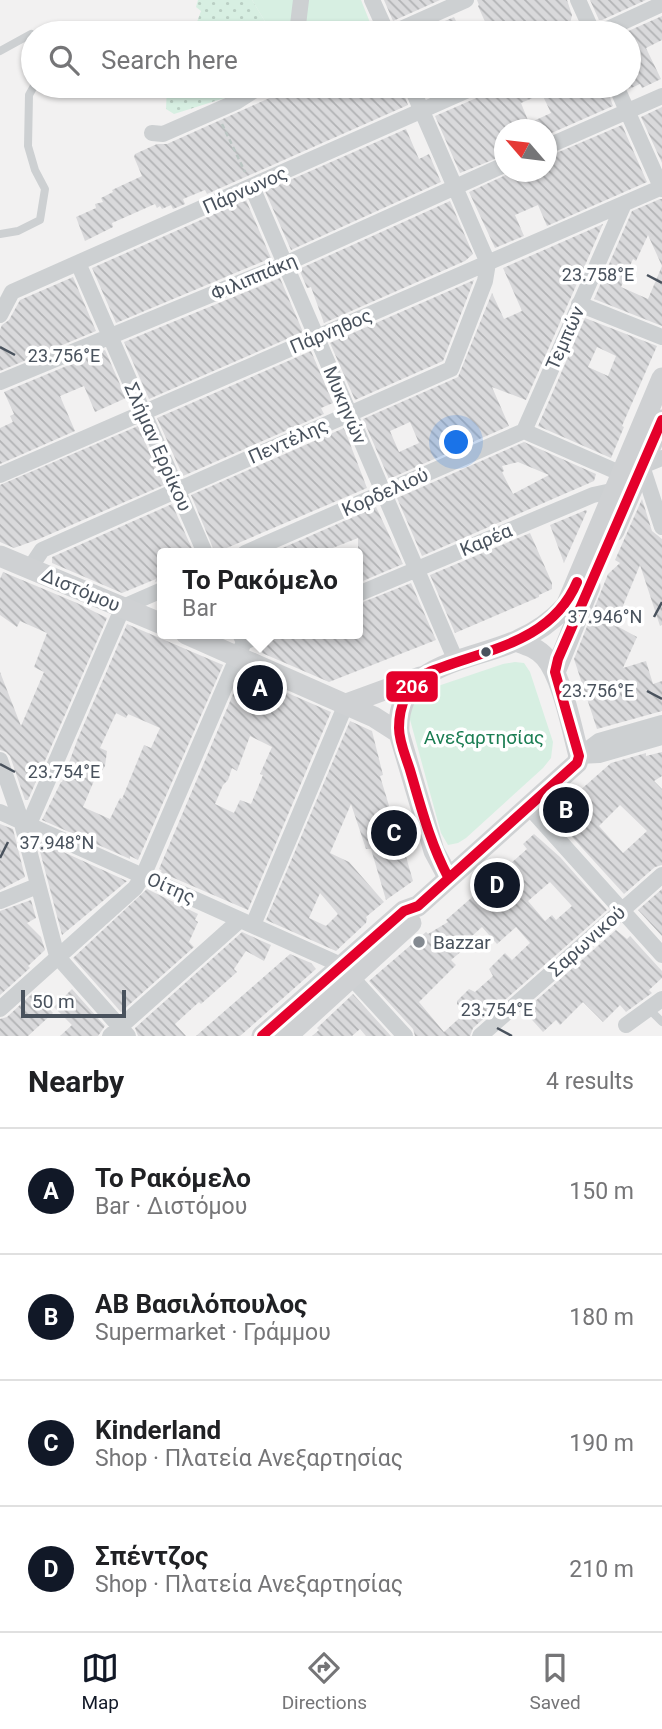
<!DOCTYPE html>
<meta charset="utf-8">
<style>
body{margin:0;font-family:Roboto,sans-serif;background:#f2f2f2;color:#202124}
.compass{position:absolute;left:494px;top:119px;width:63px;height:63px;border-radius:50%;background:#fff;box-shadow:0 2px 5px #0004;rotate:298deg}
.scale{position:absolute;left:21px;bottom:18px;width:105px;box-sizing:border-box;padding-left:7px;border:4px solid #49525d;border-top:0;font-size:19px;line-height:24px;white-space:nowrap;color:#49525d;-webkit-text-stroke:5px #fff;paint-order:stroke}
.you{position:absolute;left:457px;top:443px;width:24px;height:24px;margin:-18px;border:5px solid #fff;border-radius:50%;background:#1a73e8;box-shadow:0 0 0 10px #1a73e833}
.badge{display:grid;place-items:center;width:46px;height:46px;border-radius:50%;background:#111827;color:#fff;font-size:23px;font-weight:700}
.pin{position:absolute;translate:-50% -50%;border:4px solid #fff;box-shadow:0 2px 7px #0006}
.popup{position:absolute;left:157px;top:548px;width:206px;height:91px;box-sizing:border-box;display:grid;place-content:center;border-radius:7px;background:#fff;filter:drop-shadow(0 2px 5px #0005);font-size:23px;white-space:nowrap;color:#757577}
.popup b{font-size:26px;color:#202124}
.popup::after{content:'';position:absolute;left:50%;top:100%;margin-left:-14px;border:14px solid transparent;border-top-color:#fff}
.list{margin:0;padding:0;list-style:none}
h2{display:flex;justify-content:space-between;align-items:center;height:91px;margin:0;padding:0 28px;font-size:30px}
h2 small{font-size:23px;font-weight:400;color:#757577}
.list li{display:grid;grid-template-columns:46px 1fr auto;gap:21px;align-items:center;box-sizing:border-box;height:126px;padding:0 28px;border-top:2px solid #e0e0e0}
.list b{display:block;font-size:26px;white-space:nowrap}
.list p{margin:0;font-size:23px;white-space:nowrap;color:#757577}
.list em{font-size:23px;font-style:normal;color:#757577}
.icon{flex:none;width:38px;height:38px;fill:none;stroke:currentColor;stroke-width:2;stroke-linecap:round;stroke-linejoin:round}
.map{position:relative;flex:none;width:662px;height:1036px;overflow:hidden}
.search{position:absolute;background:#fff;box-shadow:0 2px 5px #0004;left:21px;right:21px;top:21px;height:77px;display:flex;align-items:center;gap:18px;box-sizing:border-box;padding:0 24px;border-radius:38px;color:#757577;font-size:26px}
.sheet{height:595px;background:#fff}
nav{display:flex;justify-content:space-around;align-items:center;box-sizing:border-box;height:98px;border-top:2px solid #e0e0e0;background:#fff;font-size:19px;color:#757577}
nav a{display:grid;justify-items:center;gap:4px}
nav .on{color:#111827}
.map>svg:first-child{display:block}
</style>
<div class="map">
<svg width="662" height="1036" viewBox="0 0 662 1036">
<defs>
<pattern id="grass-dots" width="8" height="8" patternUnits="userSpaceOnUse" patternTransform="scale(1.75)"><rect width="8" height="8" fill="#d7efe2"/><path d="M2 2h.1M6 6h.1" fill="none" stroke="#bacfc4" stroke-width="1.8" stroke-linecap="round"/></pattern>
<pattern id="building-back-hatch" width="6" height="6" patternUnits="userSpaceOnUse" patternTransform="scale(1.75)"><rect width="6" height="6" fill="#d9d9db"/><path d="M-1 5l2 2M0 0l6 6M5-1l2 2" fill="none" stroke="#b2b3b5"/></pattern>
</defs>
<rect width="100%" height="100%" fill="#f2f1f1"/>
<path fill="url(#grass-dots)" d="M198,0H252L272,33H193L201,11L196,7Z
M167,86H247L228,97L174,114L166,109Z"/>
<path fill="#d7efe2" d="M252,0H361L373,30L368,33H272Z
M515,662L524,663L530,672L553,742L551,758L543,768L466,838L458,843L448,845L441,833L409,716L417,696L432,688L503,664Z"/>
<path fill="url(#building-back-hatch)" fill-rule="evenodd" d="M384,0H440L393,21Z
M477,0H567L572,15L568,33H490L478,6L479,5Z
M590,0H646L602,20H599Z
M662,16V40L646,48L661,79L642,88L640,84L629,89V33L626,32Z
M454,17L462,33H417Z
M296,86H401L408,105L207,194L205,190L183,199L185,204L173,209L171,205L162,209L160,206L157,208L155,204L112,223L113,227L85,241L76,217L96,208L95,204L103,202L101,198L113,192L112,190L142,176L134,157L135,154L157,144H167Z
M422,86H452L427,97Z
M487,86H606L613,106L547,135V130H505V155L460,173L435,116L481,96L486,92ZM542,94L551,113L529,123L521,103Z
M662,107V163L641,117Z
M622,125L647,182L547,226L538,205L515,215L524,236L495,248L469,192L512,172H547V157Z
M406,129L419,159L429,154L441,182L291,250L265,191Z
M660,199H662V326L594,299L632,211ZM648,235L662,266L648,299L621,287L633,259L636,261Z
M246,200L271,258L116,323L92,268Z
M450,201L473,254L465,261L324,323L311,287L307,288L299,269Z
M603,224L526,400L492,387L509,426L389,479L363,419L458,377L492,293L504,319L522,311L503,268ZM410,422L419,443L399,452L390,431Z
M73,277L96,331L0,371V330L2,325L9,320L20,300Z
M280,278L303,332L149,399L124,342Z
M474,280L443,361L355,400L330,343Z
M585,318L657,346L622,426L624,427L611,458L538,426ZM597,347L616,356L608,376L588,367Z
M105,350L126,398L95,412L84,386L60,396L75,431L0,464V428L13,422L10,416L14,414L4,392Z
M311,351L333,403L321,408L324,414L183,476L157,418Z
M138,426L164,485L39,539L14,548L0,542V485Z
M344,428L367,488L215,553L191,495Z
M524,442L596,474L594,481L422,556L397,498ZM518,462L549,475L513,494L502,472L504,471L502,466Z
M642,499L652,531L662,539V625L660,626L640,565L615,625L637,637L623,668L646,661L653,684L662,681V711L597,729L574,659L608,574L620,563L615,560Z
M172,504L194,553H162V580L155,582L156,579L122,593L52,563V557Z
M376,507L403,564L358,583V538L320,553H271Z
M586,510L587,511L564,563L550,525Z
M530,533L552,583V589L539,595V597L455,633L430,575Z
M3,572L77,603L107,618L28,800H25L10,756L6,752L0,750V672L21,726L44,672L34,667L47,633L20,621L17,627L0,615V579Z
M411,583L436,640L329,682L262,653L263,646L282,634H358V604Z
M127,624L223,665L138,860L130,856V859L42,820L61,782H62L78,738ZM116,713L126,718L128,714L160,728L151,748L144,745L122,799L120,798L110,819L83,807L96,776L98,777L105,766L107,751L100,748Z
M242,673L331,712L248,910L160,872L162,871L159,869ZM250,736L272,747L260,774L263,775L251,804L240,800L234,813L215,804L223,785L228,780L232,768L237,771Z
M350,721L372,731L383,775L380,776L390,809L392,808L413,881L386,900L371,849H366L351,804L330,853L349,862L384,902L366,917L367,919L366,923L336,951L266,920ZM320,893L338,914L326,926L309,918Z
M662,752V776L654,781L662,789V865L655,867L624,894L552,815L611,763L646,753V756ZM620,805L647,831L623,853L599,826Z
M0,824L13,829L25,877L0,890Z
M534,834L560,857L607,910L473,1028L470,1036H415L413,1029L369,981L426,932L428,934L448,922L446,920L527,849L523,844ZM550,882L572,906L556,920L552,915L545,921L528,901ZM482,927L497,944L516,927L530,943L512,960L505,953L489,969L493,976L475,992L469,989L457,1001V1004L465,1013L444,1032L419,1002L456,965L451,960L463,950L462,945Z
M37,840L127,881L62,935Z
M147,889L198,914L195,920L198,922L189,942L194,947L121,1012L73,958Z
M662,889V936L638,910Z
M31,900L36,918L27,923L41,937L45,950L28,966L30,968L0,995V911Z
M616,930L627,939L630,936L662,971V978L649,990L652,993L626,1012L620,1005L603,1022L583,1002L560,1025L556,1020L543,1032L524,1011Z
M242,932L271,945L264,961L246,951L234,969L237,972L201,1004L199,1002L175,1024L186,1036H138L135,1028Z
M290,954L311,963L316,969L240,1036H196Z
M72,989L105,1026L98,1036H60L72,1025L54,1007Z
M34,992L53,1013L28,1036H0V1019L7,1017Z
M353,994L391,1036H366L360,1029L352,1036H312L319,1030L317,1028Z"/>
<g fill="none" stroke-linecap="round" stroke-linejoin="round">
<path stroke="#bbc6c3" stroke-width="2.5" stroke-dasharray="5 3.5" stroke-linecap="butt" d="M222,124L245,172"/>
<path stroke="#cdd0d2" stroke-width="8" d="M0,51L31,34
M0,234L18,231L40,220L45,189L35,170L28,146L29,95L34,86
M650,1010L662,1022"/>
<path stroke="#cdd0d2" stroke-width="16" d="M372,0L387,33
M578,0L593,33
M297,33L301,0
M392,33L466,0
M599,33L662,4
M616,86L662,189
M152,133L163,134L236,102L261,86
M546,147L662,96
M252,187L456,661
M78,263L205,553
M579,304L662,337
M0,315L12,292L477,86
M0,382L285,264L504,165
M524,431L623,206
M524,431L622,474
M662,458L642,466L662,527
M0,475L662,187
M245,553L524,431
M30,568L42,550L451,369L485,281L488,263L411,86
M358,594L593,495L616,490
M244,642L264,634
M579,756L599,741L662,723
M579,756L599,755L662,737
M0,760L21,820L57,956L128,1036
M529,807L662,955
M0,812L341,965
M29,824L123,607L162,590
M0,901L37,886
M253,925L346,704
M352,978L405,1036
M0,1009L135,888L143,876L244,642L240,634
M626,1025L662,999
M110,1036L240,920
M480,1036L662,875"/>
<path stroke="#cfd1d3" stroke-width="21" d="M614,531L662,420
M0,556L162,624
M186,634L374,717L399,733
M555,672L590,586
M346,704L420,677
M448,877L434,851L399,733C395,662 469,662 518,640C537,632 552,621 566,606L662,378
M262,1036L404,911L418,906L577,763L579,756C572,730 562,676 545,657C537,648 527,645 516,641
M287,1036L411,923"/>
<g stroke="#fff" stroke-width="16">
<path id="bus-1" d="M448,877C430,843 421,807 410,770C406,757 399,742 399,728C399,707 407,684 427,673C482,650 551,644 577,582
M262,1036L404,911L418,906L577,763L579,756L555,672L558,659L662,420"/>
</g>
<use href="#bus-1" stroke="#e4002b" stroke-width="10"/>
</g>
<path fill="none" stroke="#49525d" stroke-width="2.5" d="M647,275L662,283M0,347L15,355M654,617L662,602M647,691L662,699M0,764L15,772M0,858L8,842M497,1028L512,1036"/>
<circle fill="#49525d" stroke="#fff" stroke-width="2.5" cx="486" cy="652" r="6"/>
<circle fill="#848a91" stroke="#fff" stroke-width="2.5" cx="419" cy="942" r="7"/>
<g text-anchor="middle" dominant-baseline="central" stroke-width="7" stroke-linejoin="round" paint-order="stroke">
<g font-size="19" fill="#49525d" stroke="#fff">
<text transform="translate(245 190) rotate(-24)">Πάρνωνος</text>
<text transform="translate(254 277) rotate(-23)">Φιλιππάκη</text>
<text transform="translate(331 331) rotate(-23)">Πάρνηθος</text>
<text transform="translate(565 338) rotate(-66)">Τεμπών</text>
<text transform="translate(345 405) rotate(67)">Μυκηνών</text>
<text transform="translate(288 441) rotate(-24)">Πεντέλης</text>
<text transform="translate(158 447) rotate(66)">Σλήμαν Ερρίκου</text>
<text transform="translate(385 492) rotate(-24)">Κορδελιού</text>
<text transform="translate(486 540) rotate(-23)">Καρέα</text>
<text transform="translate(81 590) rotate(23)">Διστόμου</text>
<text transform="translate(171 888) rotate(24)">Οίτης</text>
<text transform="translate(587 941) rotate(-42)">Σαρωνικού</text>
</g>
<g font-size="19" fill="#1b7d53" stroke="#fff">
<text x="484" y="737">Ανεξαρτησίας</text>
</g>
<g font-size="19" fill="#49525d" stroke="#fff" text-anchor="start">
<text x="433" y="942">Bazzar</text>
</g>
</g>
<g font-size="18" text-anchor="middle" fill="#49525d" stroke="#fff" stroke-width="7" stroke-linejoin="round" paint-order="stroke">
<text x="598" y="281">23.758°E</text>
<text x="64" y="362">23.756°E</text>
<text x="605" y="623">37.946°N</text>
<text x="598" y="697">23.756°E</text>
<text x="64" y="778">23.754°E</text>
<text x="57" y="849">37.948°N</text>
<text x="497" y="1016">23.754°E</text>
</g>
<rect stroke="#fff" stroke-width="2.5" x="385" y="670" width="54" height="33" rx="7" fill="#e4002b"/>
<g font-size="19" text-anchor="middle" font-weight="bold" fill="#fff">
<text x="412" y="693">206</text>
</g>
</svg>
<svg class="compass" viewBox="-18 -18 36 36"><path d="M0-13l5 13h-10z" fill="#e53935"/><path d="M0 13l5-13h-10z" fill="#757577"/></svg>
<div class="scale">50 m</div>
<div class="you"></div>
<div class="pin badge" style="left:260px;top:688px">A</div>
<div class="popup"><b>Το Ρακόμελο</b>Bar</div>
<div class="pin badge" style="left:566px;top:810px">B</div>
<div class="pin badge" style="left:394px;top:833px">C</div>
<div class="pin badge" style="left:497px;top:885px">D</div>
<div class="search"><svg class="icon" aria-label="search" viewBox="0 0 24 24"><circle cx="10" cy="10" r="6"/><path d="M15 15l6 6"/></svg>Search here</div>
</div>
<section class="sheet">
<h2>Nearby<small>4 results</small></h2>
<ul class="list">
<li><span class="badge">A</span><div><b>Το Ρακόμελο</b><p>Bar · Διστόμου</p></div><em>150 m</em></li>
<li><span class="badge">B</span><div><b>ΑΒ Βασιλόπουλος</b><p>Supermarket · Γράμμου</p></div><em>180 m</em></li>
<li><span class="badge">C</span><div><b>Kinderland</b><p>Shop · Πλατεία Ανεξαρτησίας</p></div><em>190 m</em></li>
<li><span class="badge">D</span><div><b>Σπέντζος</b><p>Shop · Πλατεία Ανεξαρτησίας</p></div><em>210 m</em></li>
</ul>
</section>
<nav>
<a class="on"><svg class="icon" aria-label="map" viewBox="0 0 24 24"><path d="M3 6l6-2 6 2 6-2v14l-6 2-6-2-6 2zM9 4v14M15 6v14"/></svg>Map</a>
<a><svg class="icon" aria-label="directions" viewBox="0 0 24 24"><path d="M12 3l9 9-9 9-9-9zM9 14v-3h6M13 9l2 2-2 2"/></svg>Directions</a>
<a><svg class="icon" aria-label="saved" viewBox="0 0 24 24"><path d="M7 4h10v16l-5-4-5 4z"/></svg>Saved</a>
</nav>
